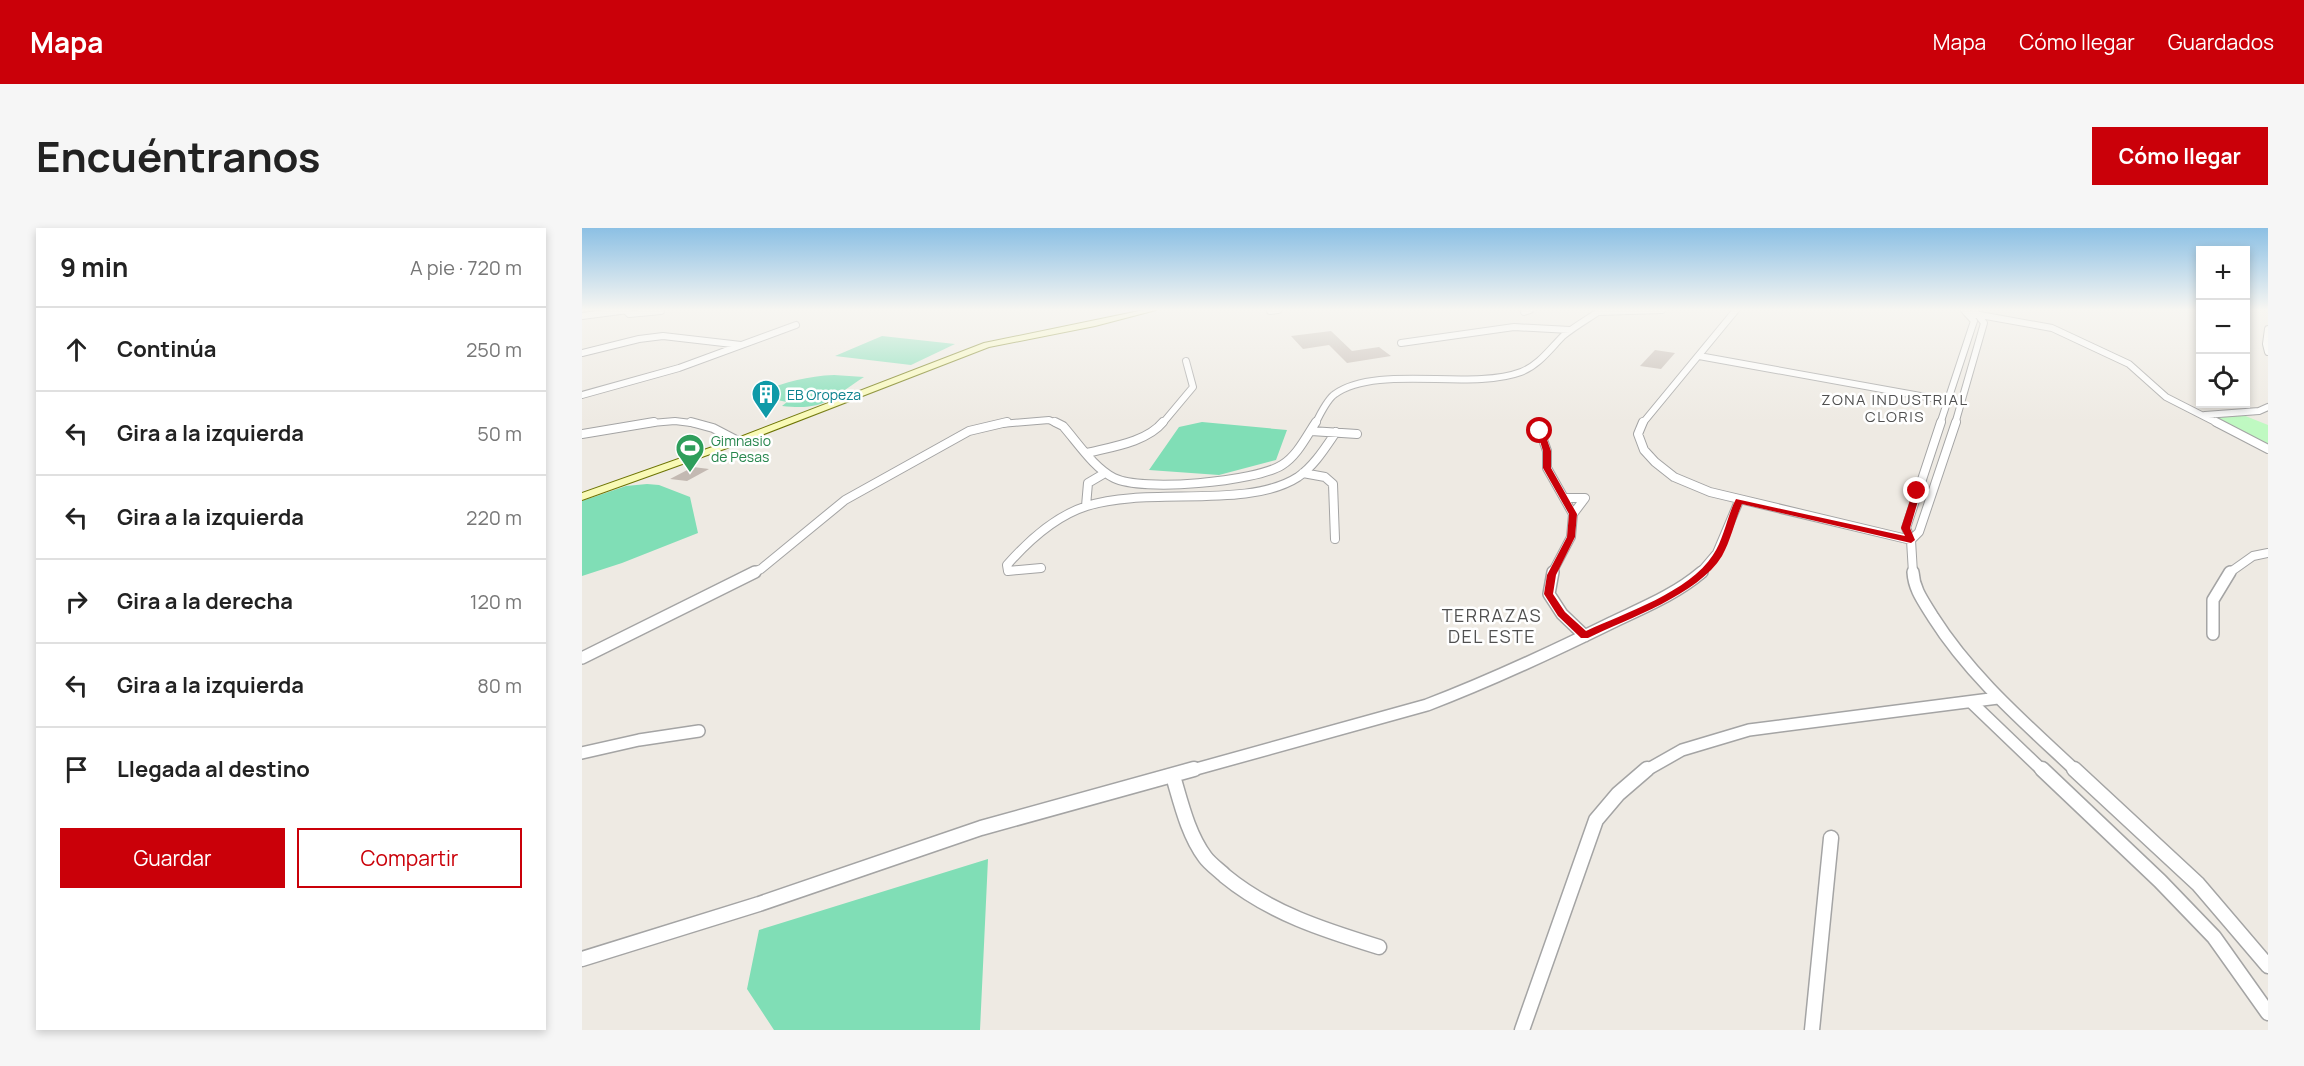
<!DOCTYPE html>
<html lang="es">
<meta charset="utf-8">
<style>
body{margin:0;font-family:Manrope,sans-serif;background:#f6f6f6;color:#222}
.controls{position:absolute;right:18px;top:18px;display:grid;overflow:hidden;border-radius:0px;box-shadow:0 3px 9px #0003}
.controls button{width:54px;height:54px;display:grid;place-items:center;padding:0;border:0;border-bottom:2px solid #e0e0e0;background:#fff;color:#222;font:30px sans-serif}
.stop{position:absolute;width:18px;height:18px;margin:-14px;border:4px solid #ca0009;border-radius:50%;background:#fff}
.stop.end{background:#ca0009;border-color:#fff;box-shadow:0 2px 6px #0008}
.list{margin:0;padding:0;list-style:none}
h2{display:flex;justify-content:space-between;align-items:center;height:78px;margin:0;padding:0 24px;font-size:26px}
h2 small{font-size:20px;font-weight:400;color:#767676}
.list li{display:grid;grid-template-columns:39px 1fr auto;gap:18px;align-items:center;box-sizing:border-box;height:84px;padding:0 24px;border-top:2px solid #e0e0e0}
.list b{display:block;font-size:22px;white-space:nowrap}
.list em{font-size:20px;font-style:normal;color:#767676}
.actions{display:flex;gap:12px;padding:18px 24px}
.actions a{flex:1;padding:14px 0;border:2px solid #ca0009;border-radius:0px;text-align:center;font-size:21px;color:#ca0009}
.actions .main{background:#ca0009;color:#fff}
.icon{flex:none;width:33px;height:33px;fill:none;stroke:currentColor;stroke-width:2;stroke-linecap:round;stroke-linejoin:round}
.map{position:relative;flex:none;width:1686px;height:802px;overflow:hidden;border-radius:0px}
header{display:flex;align-items:center;gap:36px;box-sizing:border-box;height:84px;padding:0 30px;background:#ca0009;color:#fff}
header strong{font-size:28px}
nav{display:flex;gap:33px;margin-inline-start:auto;font-size:21px}
.intro{display:flex;align-items:center;justify-content:space-between;box-sizing:border-box;height:144px;padding:0 36px}
h1{margin:0;font-size:42px}
.button{padding:15px 27px;border-radius:0px;background:#ca0009;color:#fff;font-size:21px;font-weight:700}
main{display:flex;gap:36px;padding:0 36px}
aside{flex:1;background:#fff;border-radius:0px;box-shadow:0 3px 9px #0003}
.map>svg:first-child{display:block}
</style>
<header>
<strong>Mapa</strong>
<nav><a>Mapa</a><a>Cómo llegar</a><a>Guardados</a></nav>
</header>
<div class="intro"><h1>Encuéntranos</h1><a class="button">Cómo llegar</a></div>
<main>
<aside>
<h2>9 min<small>A pie · 720 m</small></h2>
<ul class="list">
<li><svg class="icon" aria-label="ahead" viewBox="0 0 24 24"><path d="M12 20V5M6 11l6-6 6 6"/></svg><div><b>Continúa</b></div><em>250 m</em></li>
<li><svg class="icon" aria-label="left" viewBox="0 0 24 24"><path d="M17 20v-9H6M10 6l-5 5 5 5"/></svg><div><b>Gira a la izquierda</b></div><em>50 m</em></li>
<li><svg class="icon" aria-label="left" viewBox="0 0 24 24"><path d="M17 20v-9H6M10 6l-5 5 5 5"/></svg><div><b>Gira a la izquierda</b></div><em>220 m</em></li>
<li><svg class="icon" aria-label="right" viewBox="0 0 24 24"><path d="M7 20v-9h11M14 6l5 5-5 5"/></svg><div><b>Gira a la derecha</b></div><em>120 m</em></li>
<li><svg class="icon" aria-label="left" viewBox="0 0 24 24"><path d="M17 20v-9H6M10 6l-5 5 5 5"/></svg><div><b>Gira a la izquierda</b></div><em>80 m</em></li>
<li><svg class="icon" aria-label="arrive" viewBox="0 0 24 24"><path d="M6 21V4h12l-3 4 3 4H6"/></svg><div><b>Llegada al destino</b></div></li>
</ul>
<div class="actions"><a class="main">Guardar</a><a>Compartir</a></div>
</aside>
<div class="map">
<svg width="1686" height="802" viewBox="0 0 1686 802">
<rect width="100%" height="100%" fill="#eeeae3"/>
<path fill="#bff9c1" d="M1661,187L1686,197V216L1634,189Z"/>
<path fill="#80deb6" d="M300,108L373,116L329,137L253,128Z
M252,147L282,149C249,170 244,183 200,178L205,174L170,167C198,156 222,148 252,147Z
M620,194L705,202L694,232L637,247L567,242L597,199Z
M65,256L77,257L108,269L116,305L40,335L0,348V273L44,258Z
M406,631L398,802H192L165,761L177,702Z"/>
<path fill="#c3b9b2" d="M749,103L770,123L797,119L809,128L765,135L747,117L721,121L709,108Z
M1073,122L1093,125L1079,141L1058,138Z
M111,239L127,241L105,253L88,251Z"/>
<g fill="none" stroke-linecap="round" stroke-linejoin="round">
<g stroke="#a4a4a4" stroke-width="8">
<path id="street-far3" d="M688,83L696,82
M45,84L47,86L79,83
M942,84L948,82
M1016,84L1080,82
M1387,85L1470,100L1547,136L1584,169L1637,196
M0,88L46,82
M1686,101L1684,116L1686,124
M819,115L932,99L988,102
M0,125L57,111L81,108L159,117
M1117,128L1366,173
M0,167L97,140L214,97
M1623,187L1677,183L1686,179
M58,196L93,193L117,196
M419,196L467,192L476,196
M580,196L611,159L604,133
M733,196C738,187 745,171 753,166C795,136 888,163 939,144C957,137 968,121 981,108C993,98 1006,91 1019,82
M1060,196L1154,82
M1358,196L1392,93L1382,82
M1373,196L1402,95L1393,83"/>
</g>
<g stroke="#a4a4a4" stroke-width="10">
<path id="street-far2" d="M109,194L131,200L156,213
M473,194L481,198C496,215 512,240 532,250C560,264 673,254 700,237C715,228 724,209 734,194
M1061,194L1056,206L1062,222L1073,234L1092,249L1128,264L1329,312
M1634,194L1686,221
M729,203L775,206
M958,203L965,223V240L991,286
M0,206L72,194
M505,225C529,219 565,214 581,194
M721,245L743,249L751,256L753,311
M504,278L506,255L523,245
M1329,312L1337,304L1374,194
M459,340L426,343L425,337C447,312 473,288 505,278C566,258 665,282 716,249C732,238 743,220 754,204
M170,345L179,341L263,272L387,203L425,194
M970,345L989,309L991,286L1003,270H982
M1118,345L1135,325L1157,273
M1331,345L1329,312L1324,300L1359,194
M1647,345L1671,328L1686,325"/>
</g>
<g stroke="#a4a4a4" stroke-width="14">
<path id="street-far1" d="M971,344L967,366L980,386L1003,408
M1331,344C1332,362 1342,374 1351,389C1389,449 1443,495 1494,543
M1631,406V372L1648,344
M0,430L173,344
M1389,474L1461,543
M0,525L57,512L117,503
M607,543L845,477C908,453 968,425 1029,395C1060,380 1093,367 1120,344
M1063,543L1100,522L1167,502L1416,470"/>
</g>
<g stroke="#a4a4a4" stroke-width="17">
<path id="street" d="M1460,541L1578,653L1632,709L1686,785
M1492,541L1616,656L1686,738
M591,548C599,575 606,606 623,629C628,636 637,642 643,648C688,685 742,702 797,719
M0,731L177,676L399,600L612,541
M940,802L1014,592L1036,566L1065,541
M1230,802L1249,610"/>
</g>
<g stroke="#6d7404" stroke-width="2">
<path id="secondary" d="M562,82H574L513,98L407,119L159,215L0,272V265L153,211L402,115Z"/>
</g>
<use href="#street-far3" stroke="#fff" stroke-width="6"/>
<use href="#street-far2" stroke="#fff" stroke-width="8"/>
<use href="#street-far1" stroke="#fff" stroke-width="11"/>
<use href="#street" stroke="#fff" stroke-width="14"/>
<use href="#secondary" fill="#f9fab6" fill-rule="evenodd"/>
</g>
<linearGradient id="sky" x2="0" y2="1"><stop stop-color="#8cc0e4"/><stop offset="0.42" stop-color="#f7f6f2"/><stop offset="1" stop-color="#f7f6f2" stop-opacity="0"/></linearGradient>
<rect width="1686" height="194" fill="url(#sky)"/>
<path fill="#ca0009" d="M958,201L962,203L969,223V240L995,286L993,309L974,347L971,366L983,384L1004,403C1043,385 1107,364 1131,327C1142,311 1145,288 1154,271L1323,308L1319,300L1331,263L1335,261L1339,263L1328,300L1333,312L1329,315L1160,276C1153,292 1149,312 1140,328C1116,367 1047,390 1006,410H999L976,388L962,366L965,347L985,309L987,286L961,240V223L955,203Z"/>
<defs>
<g id="building-pin" transform="scale(1.5)"><path d="M0 17L-7.5 6A9.5 9.5 0 1 1 7.5 6Z" fill="#0f9aa8" stroke="#fff"/><path d="M-4-6H4V6H1V3H-1V6H-4ZM-2.5-4.3h1.7v1.8h-1.7ZM.8-4.3h1.7v1.8H.8ZM-2.5-1h1.7V.8h-1.7ZM.8-1h1.7V.8H.8Z" fill="#fff"/></g>
<g id="stadium-pin" transform="scale(1.5)"><path d="M0 17L-7.5 6A9.5 9.5 0 1 1 7.5 6Z" fill="#2e9e5b" stroke="#fff"/><path d="M0-5a6.5 5 0 1 0 0 10a6.5 5 0 1 0 0-10ZM-3.5-1.8h7v3.6h-7Z" fill="#fff"/></g>
</defs>
<g fill-rule="evenodd">
<use href="#building-pin" x="184" y="166"/>
<use href="#stadium-pin" x="108" y="220"/>
</g>
<g text-anchor="middle" dominant-baseline="central" stroke-width="5" stroke-linejoin="round" paint-order="stroke">
<g font-size="14" fill="#0d838f" stroke="#fff" text-anchor="start">
<text x="205" y="166">EB Oropeza</text>
</g>
<g font-size="14" fill="#27864d" stroke="#fff" text-anchor="start">
<text x="129" y="212">Gimnasio<tspan x="129" dy="16">de Pesas</tspan></text>
</g>
<g font-size="15" letter-spacing="1.5" fill="#505050" stroke="#fff">
<text x="1313" y="171">ZONA INDUSTRIAL<tspan x="1313" dy="17">CLORIS</tspan></text>
</g>
<g font-size="18" letter-spacing="1.5" fill="#505050" stroke="#fff">
<text x="910" y="387">TERRAZAS<tspan x="910" dy="21">DEL ESTE</tspan></text>
</g>
</g>
</svg>
<div class="controls">
<button>+</button>
<button>−</button>
<button><svg class="icon" aria-label="locate" viewBox="0 0 24 24"><circle cx="12" cy="12" r="6"/><path d="M12 2v4M12 18v4M2 12h4M18 12h4"/></svg></button>
</div>
<div class="stop" style="left:958px;top:203px"></div>
<div class="stop end" style="left:1335px;top:263px"></div>
</div>
</main>
